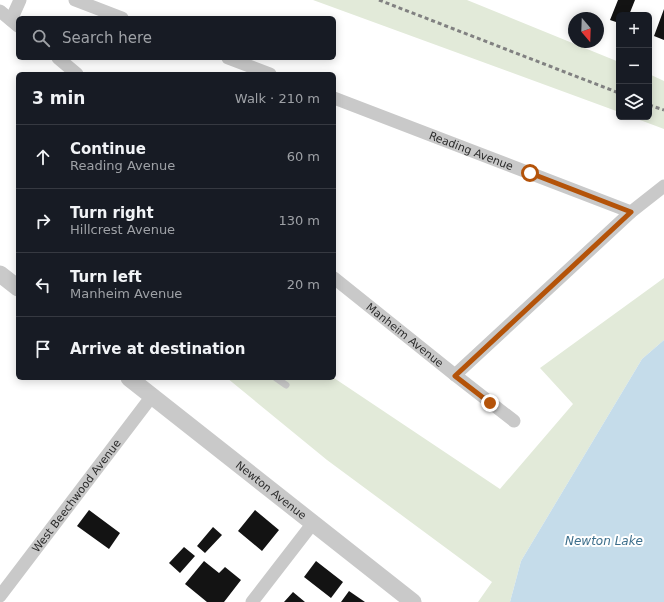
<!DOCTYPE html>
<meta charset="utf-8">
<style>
body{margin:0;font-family:"DejaVu Sans",sans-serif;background:#20242c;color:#f1f3f6}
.controls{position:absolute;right:12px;top:12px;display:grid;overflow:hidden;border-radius:6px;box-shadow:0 2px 10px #0003}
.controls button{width:36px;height:36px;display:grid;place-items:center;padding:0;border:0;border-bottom:1px solid #363941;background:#171b24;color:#f1f3f6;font:20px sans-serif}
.compass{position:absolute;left:568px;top:12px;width:36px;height:36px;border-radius:50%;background:#171b24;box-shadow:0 2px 10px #0003;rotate:161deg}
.stop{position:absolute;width:12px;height:12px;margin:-9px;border:3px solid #b45309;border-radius:50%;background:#fff}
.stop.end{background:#b45309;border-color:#fff;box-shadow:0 1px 4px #0008}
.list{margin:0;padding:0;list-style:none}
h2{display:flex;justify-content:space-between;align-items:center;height:52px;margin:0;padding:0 16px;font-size:17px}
h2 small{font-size:13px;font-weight:400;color:#9ea1a6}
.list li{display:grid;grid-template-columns:26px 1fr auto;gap:12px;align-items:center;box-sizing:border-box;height:64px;padding:0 16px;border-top:1px solid #363941}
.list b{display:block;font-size:15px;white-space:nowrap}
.list p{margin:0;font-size:13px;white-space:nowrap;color:#9ea1a6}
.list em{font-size:13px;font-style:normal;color:#9ea1a6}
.icon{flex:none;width:22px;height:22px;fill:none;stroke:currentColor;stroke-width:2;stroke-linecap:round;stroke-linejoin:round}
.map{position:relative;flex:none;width:664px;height:602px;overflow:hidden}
.search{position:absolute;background:#171b24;box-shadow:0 2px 10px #0003;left:16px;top:16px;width:320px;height:44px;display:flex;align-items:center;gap:10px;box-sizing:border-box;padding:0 14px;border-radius:6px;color:#9ea1a6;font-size:15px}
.panel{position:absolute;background:#171b24;box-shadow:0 2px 10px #0003;left:16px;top:72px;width:320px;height:308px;border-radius:6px}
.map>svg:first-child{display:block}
</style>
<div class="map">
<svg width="664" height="602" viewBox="0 0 664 602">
<rect width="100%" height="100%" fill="#fff"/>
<path fill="#e2ead9" d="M313,0H467L619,62V112Z
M649,74L664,81V129L632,117H649Z
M664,278V340L642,359L521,561L510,602H478L492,582L327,460L227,378H334L500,489L573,404L540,368Z"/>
<path fill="#c5dcea" d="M664,340V602H510L521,561L642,359Z"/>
<path fill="#131313" d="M618,0H635L629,15H619V23L610,20Z
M664,9V40L654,36Z
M89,510L120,533L109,549L77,526Z
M255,510L279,530L262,551L238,531Z
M213,527L222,535L205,553L197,546Z
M184,547L195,556L180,573L169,563Z
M204,561L219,573L225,567L241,580L224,602H207L185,584Z
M316,561L343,582L331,598L304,577Z
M349,591L365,602H341Z
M293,592L305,602H284Z"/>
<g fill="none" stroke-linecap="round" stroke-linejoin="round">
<path stroke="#c9c9c9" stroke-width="7" d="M276,378L286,385"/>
<g stroke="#c9c9c9" stroke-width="13">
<path d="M75,0L122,18"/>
<path d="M0,11L18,26"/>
<path d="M11,20L20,0"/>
<path d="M58,58L77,74"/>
<path d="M228,58L270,74"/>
<path id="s1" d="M334,98L631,212"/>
<path id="s2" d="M334,278L455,375L514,421"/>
<path d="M455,375L631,212L664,186"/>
<path id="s3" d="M0,596L152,396"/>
<path d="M252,602L313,523"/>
</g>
<g stroke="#c9c9c9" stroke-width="17">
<path d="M0,274L18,288"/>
<path id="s4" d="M129,378L413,602"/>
</g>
<path stroke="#818181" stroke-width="3" stroke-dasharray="4 3" stroke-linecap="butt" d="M379,0L619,93
M649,105L664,110"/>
</g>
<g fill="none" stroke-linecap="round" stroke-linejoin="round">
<path stroke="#b45309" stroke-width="5" d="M490,403L455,376L631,212L530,173"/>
</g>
<g text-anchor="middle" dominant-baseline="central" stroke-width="4" stroke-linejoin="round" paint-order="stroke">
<g font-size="11" fill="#2c2c2c" stroke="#fff">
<text stroke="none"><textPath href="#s1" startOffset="147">Reading Avenue</textPath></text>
<text stroke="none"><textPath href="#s2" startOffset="91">Manheim Avenue</textPath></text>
<text stroke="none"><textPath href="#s4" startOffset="181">Newton Avenue</textPath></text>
<text stroke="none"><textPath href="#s3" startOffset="126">West Beechwood Avenue</textPath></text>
</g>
<g font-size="12" font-style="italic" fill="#3c6e8b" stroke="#fff">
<text x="604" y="541">Newton Lake</text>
</g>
</g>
</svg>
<div class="controls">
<button>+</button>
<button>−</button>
<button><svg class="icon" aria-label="layers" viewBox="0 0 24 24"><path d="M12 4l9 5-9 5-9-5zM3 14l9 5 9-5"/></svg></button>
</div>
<svg class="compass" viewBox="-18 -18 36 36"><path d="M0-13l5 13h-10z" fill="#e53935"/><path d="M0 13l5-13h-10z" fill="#9ea1a6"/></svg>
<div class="stop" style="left:530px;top:173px"></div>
<div class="stop end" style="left:490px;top:403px"></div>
<div class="search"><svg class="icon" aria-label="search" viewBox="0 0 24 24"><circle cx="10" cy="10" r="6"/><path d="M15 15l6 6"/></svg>Search here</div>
<section class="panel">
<h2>3 min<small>Walk · 210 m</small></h2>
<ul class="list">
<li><svg class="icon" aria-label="ahead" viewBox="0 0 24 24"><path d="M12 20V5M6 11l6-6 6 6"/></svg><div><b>Continue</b><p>Reading Avenue</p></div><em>60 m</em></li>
<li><svg class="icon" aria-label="right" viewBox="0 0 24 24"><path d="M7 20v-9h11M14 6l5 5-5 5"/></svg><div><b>Turn right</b><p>Hillcrest Avenue</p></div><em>130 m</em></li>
<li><svg class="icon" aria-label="left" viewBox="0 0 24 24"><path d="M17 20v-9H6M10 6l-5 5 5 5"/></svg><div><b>Turn left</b><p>Manheim Avenue</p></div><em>20 m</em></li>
<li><svg class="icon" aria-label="arrive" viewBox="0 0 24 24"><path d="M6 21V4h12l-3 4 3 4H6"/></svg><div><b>Arrive at destination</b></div></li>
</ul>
</section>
</div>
